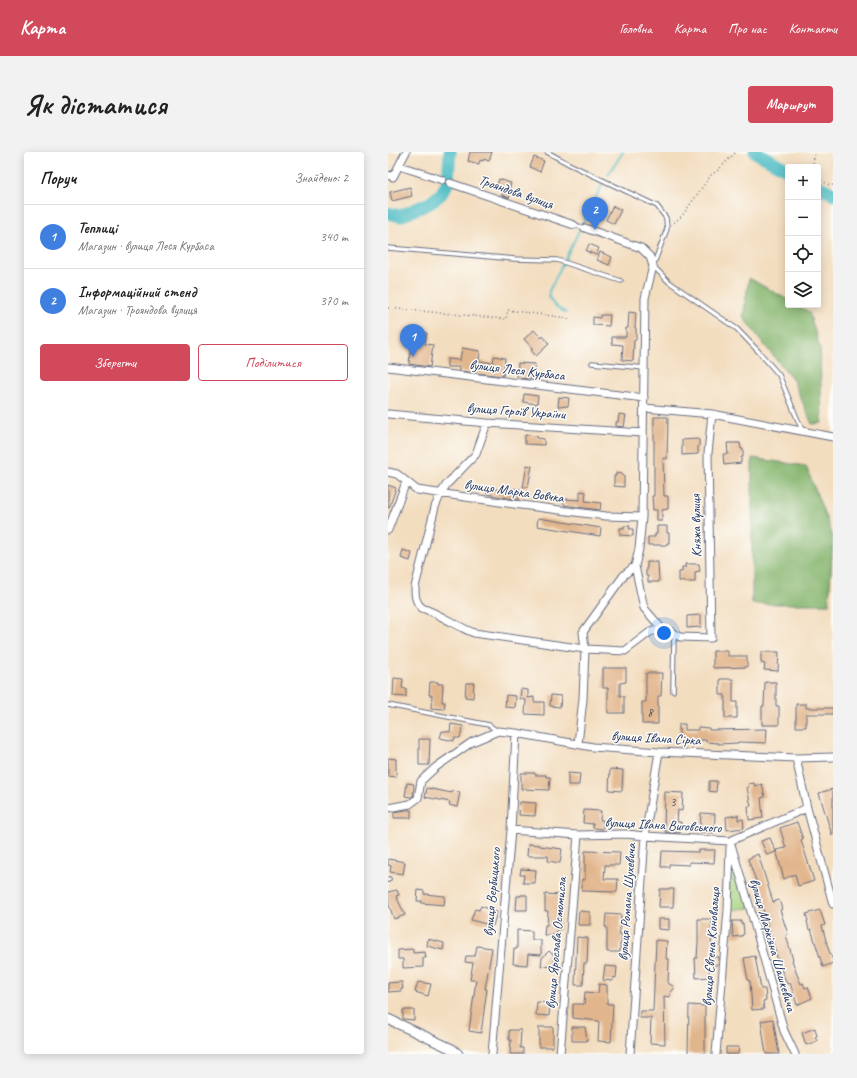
<!DOCTYPE html>
<html lang="uk">
<meta charset="utf-8">
<style>
body{margin:0;font-family:Caveat,sans-serif;background:#f2f2f2;color:#222}
.controls{position:absolute;right:12px;top:12px;display:grid;overflow:hidden;border-radius:4px;box-shadow:0 2px 10px #0003}
.controls button{width:36px;height:36px;display:grid;place-items:center;padding:0;border:0;border-bottom:1px solid #e0e0e0;background:#fff;color:#222;font:20px sans-serif}
.you{position:absolute;left:276px;top:481px;width:14px;height:14px;margin:-10px;border:3px solid #fff;border-radius:50%;background:#1a73e8;box-shadow:0 0 0 6px #1a73e833}
.badge{display:grid;place-items:center;width:26px;height:26px;border-radius:50%;background:#d1495b;color:#fff;font-size:13px;font-weight:700}
.pin{position:absolute;translate:-50% -33px;filter:drop-shadow(0 1px 2px #0008)}
.pin::after{content:'';position:absolute;top:21px;width:14px;height:12px;background:inherit;clip-path:polygon(0 0,100% 0,50% 100%)}
.list{margin:0;padding:0;list-style:none}
h2{display:flex;justify-content:space-between;align-items:center;height:52px;margin:0;padding:0 16px;font-size:17px}
h2 small{font-size:13px;font-weight:400;color:#767676}
.list li{display:grid;grid-template-columns:26px 1fr auto;gap:12px;align-items:center;box-sizing:border-box;height:64px;padding:0 16px;border-top:1px solid #e0e0e0}
.list b{display:block;font-size:15px;white-space:nowrap}
.list p{margin:0;font-size:13px;white-space:nowrap;color:#767676}
.list em{font-size:13px;font-style:normal;color:#767676}
.actions{display:flex;gap:8px;padding:12px 16px}
.actions a{flex:1;padding:9px 0;border:1px solid #d1495b;border-radius:4px;text-align:center;font-size:14px;color:#d1495b}
.actions .main{background:#d1495b;color:#fff}
.icon{flex:none;width:22px;height:22px;fill:none;stroke:currentColor;stroke-width:2;stroke-linecap:round;stroke-linejoin:round}
.map{position:relative;flex:none;width:445px;height:902px;overflow:hidden;border-radius:4px}
header{display:flex;align-items:center;gap:24px;box-sizing:border-box;height:56px;padding:0 20px;background:#d1495b;color:#fff}
header strong{font-size:19px}
nav{display:flex;gap:22px;margin-inline-start:auto;font-size:14px}
.intro{display:flex;align-items:center;justify-content:space-between;box-sizing:border-box;height:96px;padding:0 24px}
h1{margin:0;font-size:28px}
.button{padding:10px 18px;border-radius:4px;background:#d1495b;color:#fff;font-size:14px;font-weight:700}
main{display:flex;gap:24px;padding:0 24px}
aside{flex:1;background:#fff;border-radius:4px;box-shadow:0 2px 10px #0003}
.map>svg:first-child{display:block}
</style>
<header>
<strong>Карта</strong>
<nav><a>Головна</a><a>Карта</a><a>Про нас</a><a>Контакти</a></nav>
</header>
<div class="intro"><h1>Як дістатися</h1><a class="button">Маршрут</a></div>
<main>
<aside>
<h2>Поруч<small>Знайдено: 2</small></h2>
<ul class="list">
<li><span class="badge" style="background:#3f7fe0">1</span><div><b>Теплиці</b><p>Магазин · вулиця Леся Курбаса</p></div><em>340 m</em></li>
<li><span class="badge" style="background:#3f7fe0">2</span><div><b>Інформаційний стенд</b><p>Магазин · Трояндова вулиця</p></div><em>370 m</em></li>
</ul>
<div class="actions"><a class="main">Зберегти</a><a>Поділитися</a></div>
</aside>
<div class="map">
<svg width="445" height="902" viewBox="0 0 445 902">
<rect width="100%" height="100%" fill="#fdfcf7"/>
<filter id="ink" filterUnits="userSpaceOnUse"><feTurbulence type="fractalNoise" baseFrequency=".025" numOctaves="2"/><feDisplacementMap in="SourceGraphic" scale="8" xChannelSelector="R" yChannelSelector="G"/><feConvolveMatrix kernelMatrix="1 2 1 2 8 2 1 2 1" color-interpolation-filters="sRGB"/></filter>
<filter id="wash" filterUnits="userSpaceOnUse"><feTurbulence type="fractalNoise" baseFrequency=".012" numOctaves="4" result="noise"/><feDisplacementMap in="SourceGraphic" scale="16" xChannelSelector="R" yChannelSelector="G"/><feGaussianBlur stdDeviation="0.9" result="paint"/><feColorMatrix in="noise" values="0 0 0 0 0 0 0 0 0 0 0 0 0 0 0 0 0 1.4 0 .05"/><feComposite in="paint" operator="in"/></filter>
<g filter="url(#wash)">
<rect width="100%" height="100%" fill="#f3ddbf"/>
<path fill="#a8d37f" stroke="#62816e" d="M342,689L362,756L340,758Z"/>
<path fill="#86b56e" stroke="#507266" d="M361,126L400,148V153H409L421,160L432,196L434,271L424,272L404,226L378,195L355,165Z
M364,306L418,314L445,384L441,452H364Z"/>
<g fill="none" stroke-linecap="round" stroke-linejoin="round">
<path stroke="#4fbdc5" stroke-width="2" d="M220,23L235,0
M178,161C169,155 160,151 161,139L215,31"/>
<path stroke="#4fbdc5" stroke-width="13" d="M367,0L400,18
M430,34L445,42
M0,61L12,64L42,51L53,42L58,34L60,28L62,0"/>
</g>
<g id="blocks">
<path fill="#e2b68d" d="M82,0H104L101,9L96,7L95,9L92,8L91,12L80,9Z
M146,5L156,9L152,20L142,15Z
M111,27L123,31L120,41L122,42L121,46L114,43L115,39L108,37Z
M22,35L24,44L4,49L2,40Z
M225,54L233,58L226,72L218,68Z
M201,92L211,96L208,103L198,99Z
M212,100L224,105L221,113L209,108Z
M241,160L248,161L247,176H248V188H246L245,209L234,208L235,193L224,192V185H238V176H240Z
M212,163H222L221,174L205,173V165L212,166Z
M146,178L153,186L155,184L161,192L148,204L143,198L145,197L136,187Z
M31,180L39,181L37,192L45,193L42,215L21,212L23,191H30Z
M74,196L92,199L91,209L105,211L106,204L117,206L115,224L71,219V215H59V207L72,208Z
M130,211L147,212L146,227L129,226Z
M136,242L150,244L149,252L135,250Z
M171,245L181,246L180,254L170,255Z
M231,262L238,263L236,275L228,274V270H230Z
M266,265H280L279,307L275,306L276,344H280V357L274,358V369H269V358H265L264,344H266Z
M137,283L149,284V286L156,287V293L137,292Z
M309,287L311,288V294H310V302L294,303V288Z
M339,291H352L353,297H355V305H353V311L336,313L335,302H340Z
M139,313L144,314L140,335H135Z
M228,321L235,322V324H236V335L226,334V324H228Z
M0,333L8,336L1,356H0Z
M100,336L120,339V336L132,337L131,348L99,342Z
M192,339L198,340L197,349L213,351L212,358L176,353V347L192,348Z
M150,366L213,376L212,384L149,374Z
M236,374H242L241,377H245V384L232,383V376H236Z
M269,374H279V381H281V391H279V393H260V385H267V382H269Z
M15,398L24,401L22,409L13,406Z
M259,410H270L271,430H260V424H258V416H259Z
M297,412H311L312,419L307,420V430H295V429H291V420H294V415H298Z
M313,463V475L299,476V464Z
M325,499H340V504H359V515L325,516Z
M373,500H391L390,519L376,518L377,512L373,511Z
M215,516H238V530L232,531V544H236V561H220V536H215Z
M258,521H274L273,544H270V572H254V550H258Z
M6,526L15,527L14,536L18,537V545L5,544Z
M332,527H345V550H349V566H337V543H332Z
M42,530H50V532H55L54,550H57L56,557L43,556L44,543H41Z
M377,530H388V554H391V573H374V554H376Z
M78,531H86L85,546L77,545Z
M133,537L140,538V546L146,545V550H156V563L137,562L138,548L132,547Z
M118,543L128,544L127,556L117,555Z
M163,543L173,544L172,555L162,554Z
M408,552H418V556H445V562H418V575H408Z
M63,572L75,574L72,586H66V589L52,586L54,579L62,580Z
M291,572H297V578H310V575L321,576V578L379,577L378,591L350,590V591L330,592V591L318,590V588H291Z
M31,587H42L41,613H31Z
M0,606L8,607V625L0,624Z
M222,617L235,618L234,639L221,638Z
M133,621H147V623H158V625H162L161,638L133,637Z
M180,621L192,622L191,633H180Z
M321,629H329L328,640L321,639Z
M19,631L26,632L25,644L23,645L17,644Z
M366,631L367,634L374,632L377,645L373,646L375,666L361,668L360,654H363L359,636L361,635L360,632Z
M39,636L64,641V639L72,640L69,655L61,653L62,650L37,645Z
M445,637V683H444L431,641Z
M277,640L295,641L294,659L290,658L289,670H293L292,681L277,680L278,677H276Z
M132,650L148,651L147,664L131,663Z
M18,658H23V666H6V660Z
M196,658L213,659L212,668H215V677L205,676V672L195,671Z
M313,661L327,662L326,681L312,680Z
M350,663V668L355,667L356,676L339,678L338,665Z
M409,670L415,687L413,688L426,729L410,734L407,722L396,727L388,698L398,696L392,676Z
M382,686L388,700L379,703L373,689Z
M140,692L152,693V694L174,697L172,711L160,709V704H139Z
M311,698H327L326,711L301,710V713L281,712V715H273L274,699L311,700Z
M197,699L232,700L231,713H217L216,727H230L229,740L194,739V727L197,728Z
M370,702L385,750L391,748L394,757L392,758L400,782L398,783L405,808H404L408,820L413,832L415,831L417,836L420,835L424,846L409,853L402,831L399,832L391,812L368,734H370L360,707Z
M0,707L17,710L15,722L2,720L3,714L0,713Z
M133,717L148,718L147,731H135L136,723H132Z
M272,737H286L285,755H271Z
M9,738L11,743L8,744L17,763L6,767L1,753L0,740Z
M30,738L36,739V742L57,744L56,753L33,751L34,749H29Z
M157,742L175,743L172,778L169,777L168,783H156L157,773H159L160,759H157Z
M133,743H139V758H128L129,744H133Z
M93,754L109,760L105,774L83,768L87,757L91,758Z
M432,758L437,773L434,774L441,799L445,808V811L435,815L423,777L421,778L419,769H420L418,762Z
M191,759L202,760V773H190Z
M218,762L233,763L231,782H234L233,792H232V800H219V775H217Z
M270,767H281V778L270,777Z
M310,767H324L323,805H331V809L330,813H321V825L308,826L307,806H309L310,789Z
M344,769H353V772L355,771L356,782L354,783V784L345,785Z
M129,778L144,779V788H153V803L140,802L139,813L125,812L126,797H129Z
M189,785L200,786L199,811H196L195,833H187Z
M40,787L56,791L55,798L39,794Z
M268,788L279,789L278,807H281L280,831L285,834L286,837L282,841V845L276,844L277,892L262,891L263,866H252V859H265Z
M89,794L104,796L97,837H99L93,881L81,879L88,828H82L85,811L77,810L78,804H87Z
M25,797V801L37,800L38,806H35V815L15,816V807H10V798Z
M161,799L164,802H167L166,815L153,814L154,806Z
M367,804L373,837H377L378,848L375,849L376,857L364,858L362,829H360L356,806Z
M217,814L229,815L228,826L225,825V829L215,828Z
M12,830H14L15,837H13V839L0,840V831Z
M30,830L43,832L40,844L27,840Z
M211,832L219,833V852H225L223,890L210,889L211,869L185,866V852H196L197,840L210,841Z
M149,850L162,851L161,864L148,863Z
M301,853L317,854V902H300Z
M15,858H26V868L15,867Z
M385,867L391,902H378L373,869Z
M151,875H165V895H151Z
M184,875H197L199,889H184Z
M427,876L429,884L427,885L429,889L418,893L414,881Z
M121,878H133L132,896H135V902H122L123,888H121Z
M338,895H351L350,902H338Z"/>
</g>
</g>
<g filter="url(#ink)">
<use href="#blocks" fill-opacity="0" stroke="#676c80" stroke-width="1"/>
<g fill="none" stroke-linecap="round" stroke-linejoin="round">
<g stroke="#676c80" stroke-width="5.5">
<path id="service" d="M159,0L181,12L269,54L278,66L279,77L265,114L281,130L349,177L371,200L391,223L414,278
M186,73L197,76
M0,96L127,107L169,108L233,129
M204,211L257,216
M285,539L286,483
M0,553L101,573L109,579
M0,728L1,727"/>
</g>
<g stroke="#676c80" stroke-width="9">
<path id="minor" d="M12,14L54,28
M0,23L5,25L18,0
M62,31L186,73
M0,215L256,246
M256,256L324,262L445,285
M0,262L99,271L255,281
M99,271L88,302L59,332L53,341L47,355L27,435C27,443 27,450 34,456C52,462 68,474 86,481L197,497L237,499L262,480L274,477H278L292,485L323,486L320,301L324,262
M0,320L9,322L29,338L133,353L218,364L254,365
M0,378L18,330
M247,414L256,456L274,477
M190,592L195,547L197,497L195,480L236,423L247,414L251,397L254,365L257,146L265,114L262,105L253,96L197,76
M408,606L419,656L445,752
M0,656L22,652L30,646L33,629L48,615L84,590L110,579L128,581L205,595L271,600L408,606L445,605
M123,678L190,683L238,682L257,684L342,689L419,656
M342,689L362,756L396,879L407,902
M104,902L123,678L128,581
M172,902L190,683
M242,902L257,684L271,600
M328,902L340,758L342,695"/>
</g>
<g stroke="#676c80" stroke-width="11">
<path id="tertiary" d="M0,867L64,897L70,902"/>
</g>
<path stroke="#676c80" stroke-width="1.5" stroke-dasharray="1 3" stroke-linecap="butt" d="M426,15L425,12L427,0
M430,26L441,33H445
M283,73L294,64L323,23L329,19L348,0
M0,156L118,167L120,158L179,166L183,168"/>
<use href="#service" stroke="#fff" stroke-width="3.5"/>
<use href="#minor" stroke="#fff" stroke-width="7"/>
<use href="#tertiary" stroke="#fff" stroke-width="9"/>
</g>
</g>
<g text-anchor="middle" dominant-baseline="central" stroke-width="3" stroke-linejoin="round" paint-order="stroke">
<g font-size="12" fill="#4d516a">
<text x="262" y="561">8</text>
<text x="285" y="650">3</text>
</g>
<g font-size="14" fill="#1b2f5e" stroke="#fdfcf7">
<text transform="translate(128 40) rotate(19)">Трояндова вулиця</text>
<text transform="translate(129 218) rotate(7)">вулиця Леся Курбаса</text>
<text transform="translate(128 259) rotate(4)">вулиця Героїв України</text>
<text transform="translate(126 339) rotate(8)">вулиця Марка Вовчка</text>
<text transform="translate(308 374) rotate(-91)">Княжа вулиця</text>
<text transform="translate(268 586) rotate(3)">вулиця Івана Сірка</text>
<text transform="translate(275 673) rotate(3)">вулиця Івана Виговського</text>
<text transform="translate(104 740) rotate(-85)">вулиця Вербицького</text>
<text transform="translate(239 750) rotate(-86)">вулиця Романа Шухевича</text>
<text transform="translate(168 791) rotate(-85)">вулиця Ярослава Осмомисла</text>
<text transform="translate(385 793) rotate(74)">вулиця Маркіяна Шашкевича</text>
<text transform="translate(323 795) rotate(-86)">вулиця Євгена Коновальця</text>
</g>
</g>
</svg>
<div class="controls">
<button>+</button>
<button>−</button>
<button><svg class="icon" aria-label="locate" viewBox="0 0 24 24"><circle cx="12" cy="12" r="6"/><path d="M12 2v4M12 18v4M2 12h4M18 12h4"/></svg></button>
<button><svg class="icon" aria-label="layers" viewBox="0 0 24 24"><path d="M12 4l9 5-9 5-9-5zM3 14l9 5 9-5"/></svg></button>
</div>
<div class="you"></div>
<div class="pin badge" style="left:25px;top:205px;background:#3f7fe0">1</div>
<div class="pin badge" style="left:207px;top:78px;background:#3f7fe0">2</div>
</div>
</main>
